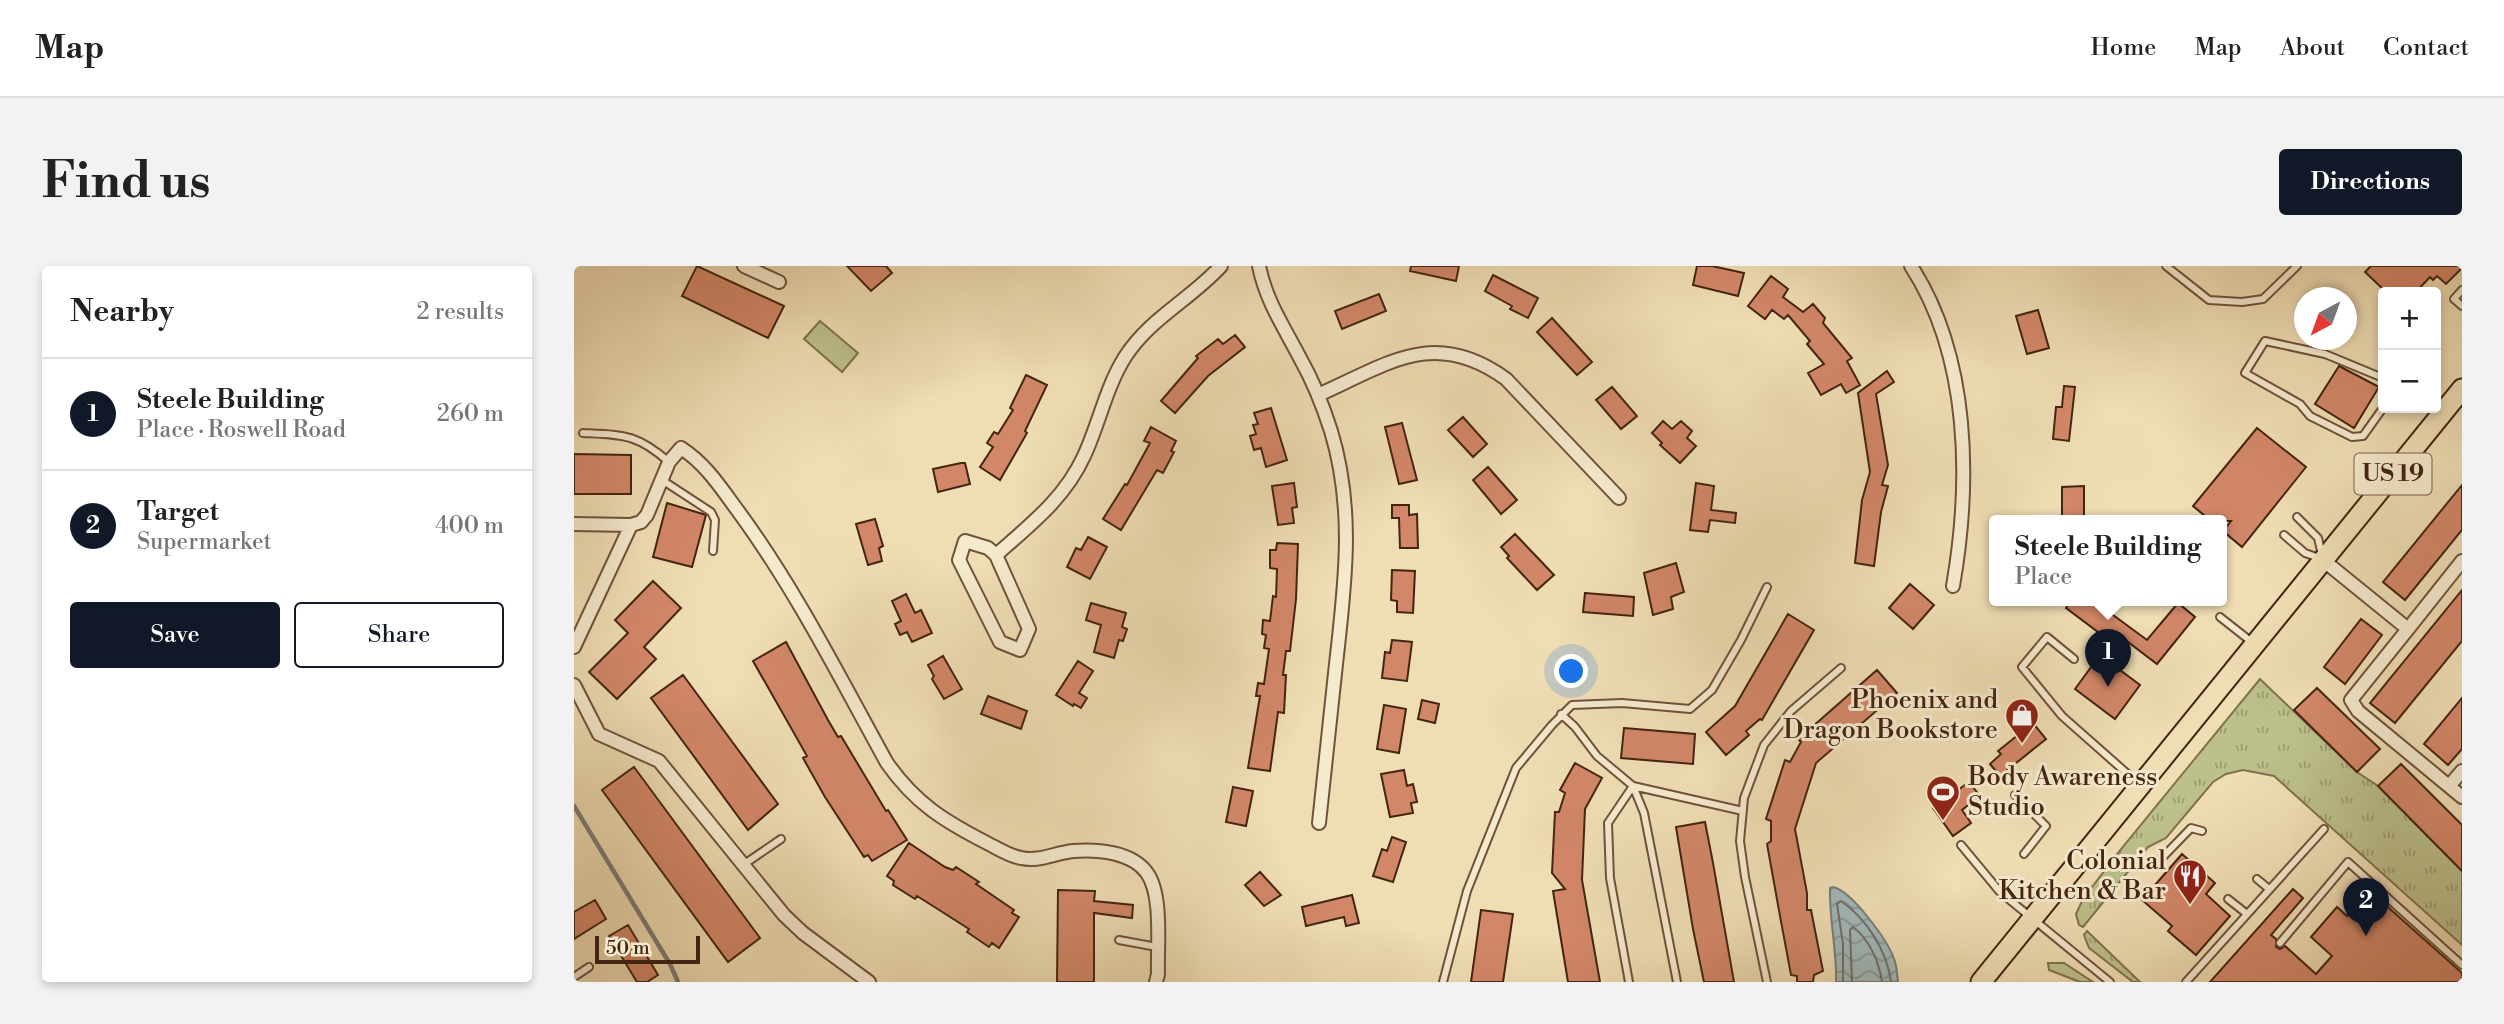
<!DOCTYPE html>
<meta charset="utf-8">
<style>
body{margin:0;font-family:"Libre Bodoni",serif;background:#f2f2f2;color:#222}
.controls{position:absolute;right:21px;top:21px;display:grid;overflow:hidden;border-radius:7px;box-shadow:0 4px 10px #0003}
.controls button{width:63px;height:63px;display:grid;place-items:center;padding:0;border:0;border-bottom:2px solid #e0e0e0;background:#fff;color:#222;font:35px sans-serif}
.compass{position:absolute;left:1720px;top:21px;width:63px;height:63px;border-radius:50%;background:#fff;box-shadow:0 4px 10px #0003;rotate:221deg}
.scale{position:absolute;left:21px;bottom:18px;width:105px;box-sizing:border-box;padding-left:7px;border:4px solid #442412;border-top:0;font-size:19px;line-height:24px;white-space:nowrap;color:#442412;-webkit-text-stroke:5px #f5e9ce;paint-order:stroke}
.you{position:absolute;left:998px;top:406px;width:24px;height:24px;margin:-18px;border:5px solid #fff;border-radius:50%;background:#1a73e8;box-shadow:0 0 0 10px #1a73e833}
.badge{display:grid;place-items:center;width:46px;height:46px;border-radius:50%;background:#111827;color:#fff;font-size:23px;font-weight:700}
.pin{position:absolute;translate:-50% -58px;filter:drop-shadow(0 2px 4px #0008)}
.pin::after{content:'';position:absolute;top:37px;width:24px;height:21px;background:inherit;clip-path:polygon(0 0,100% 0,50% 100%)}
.popup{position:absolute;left:1415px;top:249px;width:238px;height:91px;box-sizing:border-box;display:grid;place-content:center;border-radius:7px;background:#fff;filter:drop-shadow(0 2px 5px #0005);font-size:23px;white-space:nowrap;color:#767676}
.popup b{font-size:26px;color:#222}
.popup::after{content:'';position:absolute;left:50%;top:100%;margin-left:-14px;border:14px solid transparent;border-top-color:#fff}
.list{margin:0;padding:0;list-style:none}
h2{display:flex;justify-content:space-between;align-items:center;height:91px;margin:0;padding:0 28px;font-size:30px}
h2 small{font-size:23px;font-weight:400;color:#767676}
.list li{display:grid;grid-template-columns:46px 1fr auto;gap:21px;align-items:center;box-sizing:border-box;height:112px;padding:0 28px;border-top:2px solid #e0e0e0}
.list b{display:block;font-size:26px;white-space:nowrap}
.list p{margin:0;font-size:23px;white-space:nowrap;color:#767676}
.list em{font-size:23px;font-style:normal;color:#767676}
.actions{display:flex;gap:14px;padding:21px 28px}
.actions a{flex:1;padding:16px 0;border:2px solid #111827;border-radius:7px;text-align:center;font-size:24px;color:#111827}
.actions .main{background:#111827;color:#fff}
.map{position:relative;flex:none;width:1888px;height:716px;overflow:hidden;border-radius:7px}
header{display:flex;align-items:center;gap:42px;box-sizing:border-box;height:98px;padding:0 35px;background:#fff;border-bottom:2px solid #e0e0e0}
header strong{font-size:33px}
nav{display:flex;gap:38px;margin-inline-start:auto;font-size:24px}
.intro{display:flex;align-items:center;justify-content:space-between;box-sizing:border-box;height:168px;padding:0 42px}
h1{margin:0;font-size:49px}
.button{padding:18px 32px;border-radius:7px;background:#111827;color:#fff;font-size:24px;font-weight:700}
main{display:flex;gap:42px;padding:0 42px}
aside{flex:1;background:#fff;border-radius:7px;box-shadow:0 4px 10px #0003}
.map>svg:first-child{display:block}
</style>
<header>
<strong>Map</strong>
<nav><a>Home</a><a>Map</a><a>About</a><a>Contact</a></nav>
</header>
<div class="intro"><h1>Find us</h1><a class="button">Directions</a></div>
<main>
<aside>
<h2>Nearby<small>2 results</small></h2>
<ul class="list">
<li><span class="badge">1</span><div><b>Steele Building</b><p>Place · Roswell Road</p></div><em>260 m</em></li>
<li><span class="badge">2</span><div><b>Target</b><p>Supermarket</p></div><em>400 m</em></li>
</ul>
<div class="actions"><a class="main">Save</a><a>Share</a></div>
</aside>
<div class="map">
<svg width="1888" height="716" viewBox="0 0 1888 716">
<defs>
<pattern id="grass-tufts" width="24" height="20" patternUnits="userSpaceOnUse" patternTransform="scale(1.75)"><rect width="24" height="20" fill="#bcc08b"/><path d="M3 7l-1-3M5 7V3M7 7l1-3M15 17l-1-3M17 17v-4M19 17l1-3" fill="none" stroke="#9a9c70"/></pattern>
<pattern id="water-waves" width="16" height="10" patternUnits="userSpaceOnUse" patternTransform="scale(1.75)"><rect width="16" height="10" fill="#a0b8b9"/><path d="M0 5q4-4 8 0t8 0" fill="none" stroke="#849595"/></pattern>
</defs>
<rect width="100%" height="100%" fill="#efddb4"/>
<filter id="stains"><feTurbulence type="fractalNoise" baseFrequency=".00286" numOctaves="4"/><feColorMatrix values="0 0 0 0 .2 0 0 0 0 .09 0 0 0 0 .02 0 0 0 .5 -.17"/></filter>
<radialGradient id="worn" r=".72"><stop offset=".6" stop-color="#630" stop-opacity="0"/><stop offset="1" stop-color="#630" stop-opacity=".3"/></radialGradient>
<path fill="url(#grass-tufts)" stroke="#80724e" stroke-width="2" d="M1686,413L1783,506L1804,520L1888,605V679L1700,510L1669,504L1652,508L1639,516L1592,572L1574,581L1509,661L1505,659L1502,648L1509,633L1543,588Z
M1513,665L1566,716H1559L1515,682L1510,669Z
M1474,697H1490L1519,716H1506L1475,704Z"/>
<path fill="#bcc08b" stroke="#80724e" stroke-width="2" d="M246,55L284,87L268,106L230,73Z"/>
<path fill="url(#water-waves)" stroke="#7b7d76" stroke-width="2" d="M1259,621C1278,625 1314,675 1320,693C1323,700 1323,709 1324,716H1262C1263,684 1255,653 1256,622Z"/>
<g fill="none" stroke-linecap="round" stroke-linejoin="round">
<path stroke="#726e66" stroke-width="2" d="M1269,716V678L1263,638L1267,635C1293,653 1313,685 1317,716
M1278,716L1276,664L1279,661C1296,674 1305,696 1308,716"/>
<path stroke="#7b7d76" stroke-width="4.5" d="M0,540L96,698L104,716"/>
</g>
<path fill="#d28768" stroke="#442412" stroke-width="2" d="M123,0L210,40L194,72L108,30Z
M273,0H312L318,7L297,25Z
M837,0H885L882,15L836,5Z
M1123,0H1138L1170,7L1164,30L1119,19Z
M1797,0H1888V2L1872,18L1863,10L1859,14L1856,11L1842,26H1812L1791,6Z
M919,9L964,32L954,52L936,43L938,40L911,25Z
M1197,10L1214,23L1209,31L1229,46L1239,38L1251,52L1249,57L1278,92L1273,95L1286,119L1272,127L1267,118L1247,129L1234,107L1250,98L1233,78L1236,75L1214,49L1210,53L1198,44L1191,53L1174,40Z
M805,28L812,45L768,63L761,45Z
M1464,44L1475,82L1453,88L1442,50Z
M978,52L1018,96L1003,109L963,66Z
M661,69L671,81L634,110L601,147L587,135L624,92L622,90L644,73L649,78Z
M1765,100L1805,121L1780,162L1741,138Z
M1313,105L1320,116L1302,128L1314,199L1308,219L1314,220L1307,246L1300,300L1281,297L1288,234L1296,206L1284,127Z
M452,109L473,119L451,165L453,167L426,214L406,201L419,181L413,177L420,166L424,168L439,144L436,142Z
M1490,120L1501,121L1495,175L1479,173L1482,141H1488Z
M1038,121L1063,150L1047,163L1022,134Z
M697,142L713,194L692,201L687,182L680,184L676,170L682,168L679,159L684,158L680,147Z
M889,151L913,178L899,191L874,164Z
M1089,155L1098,163L1107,155L1118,165L1113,172L1122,180L1106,197L1086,179L1088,177L1078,167Z
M828,157L843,214L825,218L811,161Z
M577,161L602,175L597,185L600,186L589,207L583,204L547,264L529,253L551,218L553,219L576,177L570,175Z
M1683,162L1732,201L1668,281L1649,265L1657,255H1637L1619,240Z
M0,188L57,189V228H0Z
M387,197H391L396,218L364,226L359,203Z
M914,201L943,234L927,248L899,214Z
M720,217L723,241L718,242L720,257L704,259L698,220Z
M1122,217L1140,220L1137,244L1162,247L1161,257L1136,254L1134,266L1116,264Z
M1888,219V264L1831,334L1809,316Z
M1510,220V255H1488V221Z
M93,237L132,249L118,301L79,291Z
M818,239H835V249L843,248L844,282H826L825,252H818Z
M301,253L309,280L305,282L308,295L294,299L282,258Z
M941,268L980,309L963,324L933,292L935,290L927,281Z
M514,271L533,281L516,313L493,301L502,282L507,284Z
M703,277L724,278L722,333L716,385H712L709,409H712L710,447L704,446L696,505L674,502L686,430H682L684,417L690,418L695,383L690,382L692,369L688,368L689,354L696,355L699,330L702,331L703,303L696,302V284H702Z
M1102,297L1110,326L1097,331L1099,343L1079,349L1070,307Z
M818,304L841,305L839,347L823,346V335L817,334Z
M79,315L107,342L70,381L82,393L43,433L15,406L54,367L41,354Z
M1336,318L1360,339L1339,363L1315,342Z
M1888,324V375L1821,457L1796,437Z
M1011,327L1060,331L1059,350L1009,346Z
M332,328L341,347L347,344L358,367L338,376L333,366L326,369L321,358L327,355L318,335Z
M1497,335H1520L1573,374L1604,337L1621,351L1583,398L1550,373L1544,381L1492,342Z
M517,337L552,347L548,361L553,363L549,375L545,374L540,392L520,386L527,359L512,354Z
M1214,348L1240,364L1188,454L1186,453L1172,465L1175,469L1152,489L1132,466L1161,440Z
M1787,353L1808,369L1771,418L1750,401Z
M818,374L838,376L833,415L808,412L811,386L816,387Z
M212,376L254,454L264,471L267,470L312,545L314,544L333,574L298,595L294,589L290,591L251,531L229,492L233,490L179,395Z
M1526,389L1566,419L1541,453L1501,423Z
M369,390L388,423L370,433L358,413L360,410L354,399Z
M504,395L519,405L505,427L513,432L507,442L500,438L499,440L482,429Z
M1303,404L1323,427L1242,497L1221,563L1233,627V644H1237L1249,705L1240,709L1239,716H1223V710L1217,709L1206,650L1193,578L1197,575V555L1192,553L1211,494L1216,496L1227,476L1225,474L1229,469Z
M109,409L204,538L174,564L77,432Z
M1743,422L1806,483L1783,506L1720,444Z
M414,430L453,445L447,463L407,448Z
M1888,432V483L1874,499L1850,478Z
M848,434L865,438L861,457L844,453Z
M810,439L832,443L825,487L803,483Z
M1459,457L1472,473L1426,510L1416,498L1427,488L1424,485Z
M1050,462L1121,468L1119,498L1047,492Z
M1001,497L1028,512L1011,543L1008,614L1026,716H994L979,625L991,623L978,607L981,546H985L991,527L986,524Z
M1827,498L1888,559V605L1804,520Z
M60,501L186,672L154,696L28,524Z
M830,504L833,520L839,518L843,536L837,537L839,547L816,551L807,508Z
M1395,516L1406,530L1388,544L1397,557L1379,570L1359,542Z
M659,521L679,525L672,560L652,556Z
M1131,556L1139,597L1160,716H1130L1119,663L1102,561Z
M818,571L832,576L819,616L799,610L808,583L813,585Z
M335,577L371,601L379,604L382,601L405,616L402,618L440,644L438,647L445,651L425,682L418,677L415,681L393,666L395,663L351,635L343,630L341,633L319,619L320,615L313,610Z
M1608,588L1641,617L1632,628L1656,650L1622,689L1594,665L1598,660L1568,634Z
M686,606L707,629L690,640L671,619Z
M1719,623L1729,632L1697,669L1702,673V681L1706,683L1711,680L1742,708L1758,690L1737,671L1763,641L1773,650L1778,644L1790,654L1807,635L1888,707V716H1636Z
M484,624L521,625L520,635L559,639L558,652L520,647V716H483Z
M778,629L785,657L772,660L770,651L732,660L728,641Z
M21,634L32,653L0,673V646Z
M907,644L939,648L929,716H897Z
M54,659L84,709L73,716H63L35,670Z"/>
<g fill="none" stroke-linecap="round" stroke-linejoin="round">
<g stroke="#6f523a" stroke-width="10">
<path id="lane" d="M1592,0L1635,34L1668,36L1689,33L1723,0
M1888,24L1880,33L1888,40
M1809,112L1751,88L1691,75L1671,107L1726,138L1736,150L1778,171L1789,170L1809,142
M9,167C50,169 63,168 95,196
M88,214L137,246L141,254L139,285
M1723,251L1744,272L1748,289
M1710,269L1731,287L1748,293
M1646,351L1679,377
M1500,393L1473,371L1448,401L1488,450L1565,518
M987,448L1001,461L1023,490L1059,520L1169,545
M1441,529L1472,560L1450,588
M1387,579L1426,626L1536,716
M1586,594L1617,562L1628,565
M169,599L207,573
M1683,613L1695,623
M1654,633L1673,648
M545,674L583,681
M1706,677L1774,596L1888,699
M0,711L15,701
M869,716L893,625L942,502L978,459L998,439L1048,437L1116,443L1138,424L1167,374L1193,321
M1055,716L1036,612L1034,557L1059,520L1070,547L1103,716
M1193,716L1171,611L1166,575L1170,532L1190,479L1217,445L1267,402
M1612,716L1750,563"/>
</g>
<g stroke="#6f523a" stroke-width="16">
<path id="street" d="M170,0L205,16
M685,0C692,35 710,61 726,92C739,115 749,140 757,165C781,244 771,318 762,398C756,451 751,504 745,557
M1337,0C1396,91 1397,216 1379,320
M744,129C814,98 860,61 932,113L1045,232
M0,258L57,259
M391,275L414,282L422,289L455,363L446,384L426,376L385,294Z
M422,289C456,259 491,232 510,190C525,158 532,121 551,91C575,53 617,33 647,0
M1749,294L1834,363L1777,434L1784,445L1888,531
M1834,363L1888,295
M0,381L57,259L67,256L73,249L95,196L107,182C132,198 147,222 164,245C222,324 266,412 313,497C341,537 370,555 413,577C423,582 435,590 447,592C465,596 481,587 499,585C524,583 558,586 573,607C589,629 583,681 584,708L582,716
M0,419L25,468L85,495L210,649L229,667L295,716
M1876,519L1888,505"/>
</g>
<g stroke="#442412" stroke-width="23">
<path id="primary" d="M1407,716L1888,123"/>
</g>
<use href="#lane" stroke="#f5e9ce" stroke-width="6"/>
<use href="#street" stroke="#f5e9ce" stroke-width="12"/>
<use href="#primary" stroke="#efddb4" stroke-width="19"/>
</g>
<defs>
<g id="shop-pin" transform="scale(1.75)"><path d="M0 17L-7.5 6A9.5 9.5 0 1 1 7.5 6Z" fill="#8f2418" stroke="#f5e9ce"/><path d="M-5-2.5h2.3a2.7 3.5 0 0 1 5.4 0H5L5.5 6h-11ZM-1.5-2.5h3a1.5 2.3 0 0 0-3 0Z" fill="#fff"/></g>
<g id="stadium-pin" transform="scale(1.75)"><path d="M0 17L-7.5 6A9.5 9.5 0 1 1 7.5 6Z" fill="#8f2418" stroke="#f5e9ce"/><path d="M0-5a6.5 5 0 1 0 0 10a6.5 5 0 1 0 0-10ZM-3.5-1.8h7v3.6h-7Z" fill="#fff"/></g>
<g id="restaurant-pin" transform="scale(1.75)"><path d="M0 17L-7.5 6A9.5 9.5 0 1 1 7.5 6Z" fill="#8f2418" stroke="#f5e9ce"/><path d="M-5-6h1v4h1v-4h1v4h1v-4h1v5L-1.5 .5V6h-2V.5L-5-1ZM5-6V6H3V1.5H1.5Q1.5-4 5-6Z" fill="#fff"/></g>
</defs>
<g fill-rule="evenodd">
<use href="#shop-pin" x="1448" y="449"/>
<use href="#stadium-pin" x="1369" y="526"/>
<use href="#restaurant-pin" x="1616" y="610"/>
</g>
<g text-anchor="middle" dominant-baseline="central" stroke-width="6" stroke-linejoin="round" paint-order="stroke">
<rect fill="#f5e9ce" stroke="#795f4a" stroke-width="2" x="1780.5" y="187.5" width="77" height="41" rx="5"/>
<g font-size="24" font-weight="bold" fill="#442412">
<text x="1819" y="208">US 19</text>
</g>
<g font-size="26" fill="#442412" stroke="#f5e9ce" text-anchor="end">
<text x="1424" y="434">Phoenix and<tspan x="1424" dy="30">Dragon Bookstore</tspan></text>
<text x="1394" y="511" text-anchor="start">Body Awareness<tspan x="1394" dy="30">Studio</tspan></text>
<text x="1592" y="595">Colonial<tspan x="1592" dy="30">Kitchen &amp; Bar</tspan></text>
</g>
</g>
<rect width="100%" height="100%" filter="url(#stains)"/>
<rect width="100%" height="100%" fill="url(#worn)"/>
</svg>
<div class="controls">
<button>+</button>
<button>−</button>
</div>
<svg class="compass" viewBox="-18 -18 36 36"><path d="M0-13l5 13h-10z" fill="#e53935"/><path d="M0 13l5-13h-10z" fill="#767676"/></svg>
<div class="scale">50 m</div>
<div class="you"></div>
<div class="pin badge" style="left:1534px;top:421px">1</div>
<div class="popup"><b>Steele Building</b>Place</div>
<div class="pin badge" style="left:1792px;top:670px">2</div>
</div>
</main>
